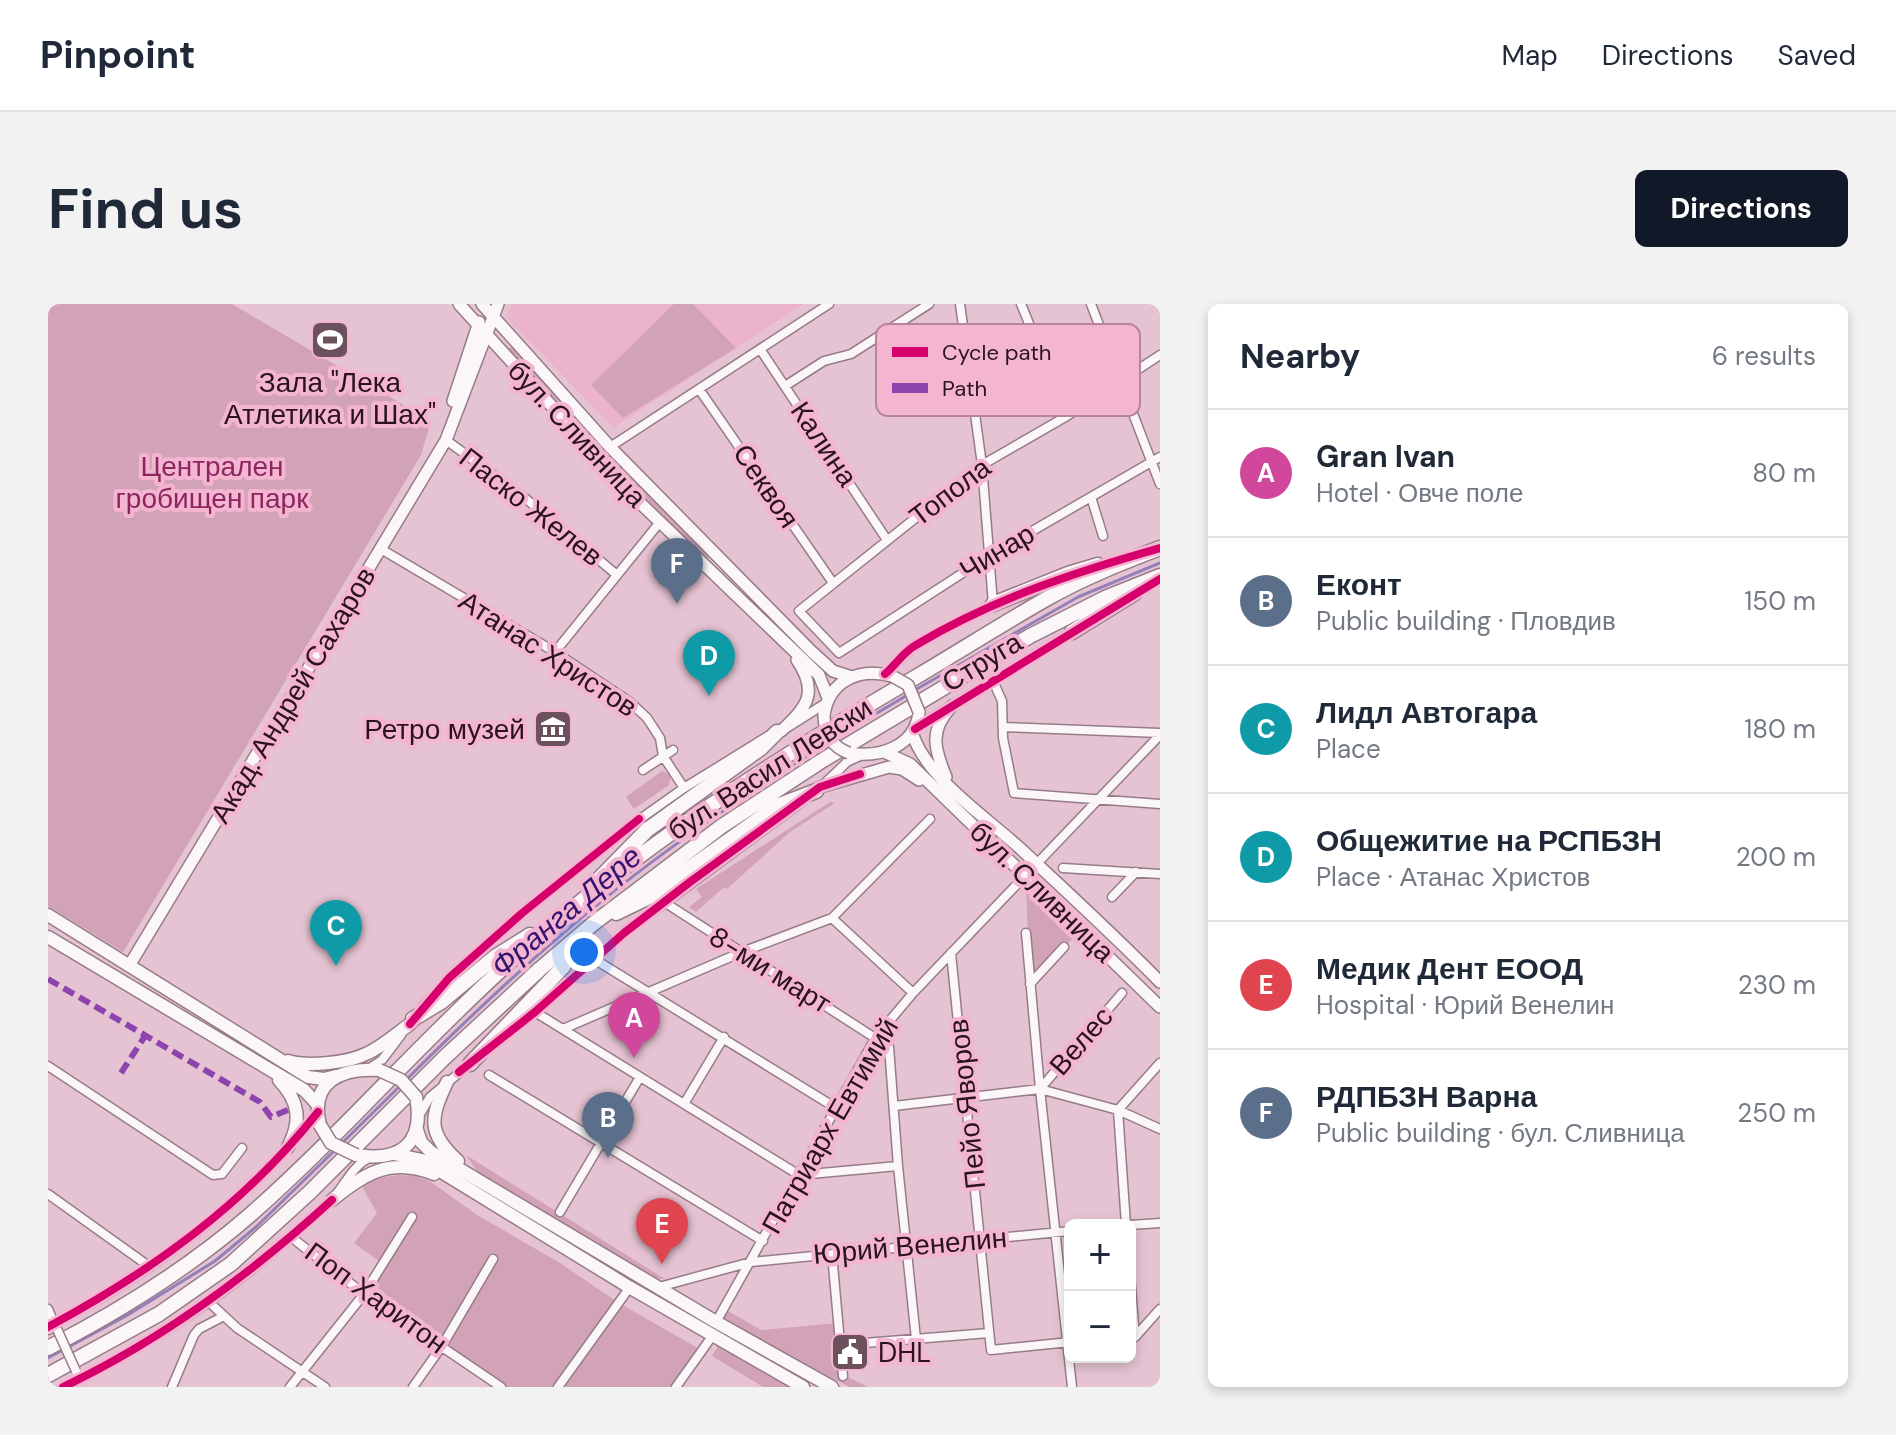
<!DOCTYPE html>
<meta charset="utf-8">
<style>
body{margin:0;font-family:"DM Sans",sans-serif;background:#f2f2f3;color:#1f2937}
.controls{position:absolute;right:24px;bottom:24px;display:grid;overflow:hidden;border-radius:12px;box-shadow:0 4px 12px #0003}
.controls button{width:72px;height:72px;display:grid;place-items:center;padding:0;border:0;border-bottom:2px solid #e0e1e3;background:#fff;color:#1f2937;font:40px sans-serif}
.you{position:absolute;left:536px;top:648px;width:28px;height:28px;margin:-20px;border:6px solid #fff;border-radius:50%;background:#1a73e8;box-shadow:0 0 0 12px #1a73e833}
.badge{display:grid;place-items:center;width:52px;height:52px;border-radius:50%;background:#111827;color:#fff;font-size:26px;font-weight:700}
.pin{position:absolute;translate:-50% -66px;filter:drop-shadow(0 2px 4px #0008)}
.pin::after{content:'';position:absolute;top:42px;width:28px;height:24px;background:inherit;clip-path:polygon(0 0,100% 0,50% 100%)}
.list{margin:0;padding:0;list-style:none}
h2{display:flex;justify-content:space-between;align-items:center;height:104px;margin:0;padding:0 32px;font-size:34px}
h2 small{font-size:26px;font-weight:400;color:#747a83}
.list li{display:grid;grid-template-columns:52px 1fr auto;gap:24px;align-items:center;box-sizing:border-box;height:128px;padding:0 32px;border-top:2px solid #e0e1e3}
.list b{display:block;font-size:30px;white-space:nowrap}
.list p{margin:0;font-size:26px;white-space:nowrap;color:#747a83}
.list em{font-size:26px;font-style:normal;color:#747a83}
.map{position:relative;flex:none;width:1112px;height:1083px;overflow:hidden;border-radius:12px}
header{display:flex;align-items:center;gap:48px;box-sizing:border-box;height:112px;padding:0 40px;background:#fff;border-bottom:2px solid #e0e1e3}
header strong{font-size:38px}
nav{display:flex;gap:44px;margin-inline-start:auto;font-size:28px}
.intro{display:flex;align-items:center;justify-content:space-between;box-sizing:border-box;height:192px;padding:0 48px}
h1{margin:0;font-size:56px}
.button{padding:20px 36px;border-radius:12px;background:#111827;color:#fff;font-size:28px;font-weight:700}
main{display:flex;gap:48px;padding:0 48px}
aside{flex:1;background:#fff;border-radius:12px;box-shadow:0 4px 12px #0003}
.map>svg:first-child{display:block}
</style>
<header>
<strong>Pinpoint</strong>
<nav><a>Map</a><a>Directions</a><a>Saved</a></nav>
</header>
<div class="intro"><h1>Find us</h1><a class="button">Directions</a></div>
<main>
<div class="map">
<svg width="1112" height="1083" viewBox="0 0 1112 1083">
<rect width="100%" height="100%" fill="#e6c3d2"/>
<path fill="#ebb4cc" d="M464,0H756L565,124L458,13Z"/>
<path fill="#d2a2b7" d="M0,0H184L383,117L373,151L75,648L0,602Z
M626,0H645L688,44L575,114L543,81Z
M469,39L666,248L656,258L454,49Z
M614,467L623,471L621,481L586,505L578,493Z
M782,498L787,499L742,528L679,585L676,583L648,608L641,603L654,593L648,585Z
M978,587L1025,634L982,680Z
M418,851L617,975L599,974L431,870Z
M351,871L369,872L383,878L429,911L512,959L571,999L653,1046L628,1083H453L316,990L335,960L306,939L329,909L313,881L324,875Z
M680,1007L713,1026L790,1019L795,1071L820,1083H802L716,1042L673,1017Z
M671,1040L744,1083H715L664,1052Z"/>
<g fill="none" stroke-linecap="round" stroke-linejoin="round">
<path stroke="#9480b9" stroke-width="3" d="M867,386L1030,293L1112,259
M358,776C419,715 482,655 550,600C647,521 753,454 861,390
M292,841L352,782
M0,1054L78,1012L167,957L208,923L287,846"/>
<g stroke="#967c88" stroke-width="11">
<path id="street" d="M973,0L1019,112
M1043,0L1112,180
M712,45L839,236
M1112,51L1019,112L934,161L751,307L791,349L941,252L1112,153
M737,82L776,57L803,50L881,0
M651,85L785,279
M398,136L477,194L569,271
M562,143L781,0
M1043,193L1055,232
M333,245L507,348L582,398L599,414L612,434L615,452L636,484
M507,348L612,218
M837,370L866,342L945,300L934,161L912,0
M945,377L954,397L955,434L966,489L1112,500
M740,423L778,399
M955,423L1112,429
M867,424L1024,328
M595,466L625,446
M775,481L799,458L814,451
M1015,564L1112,570
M1064,593L1088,568
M616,598L841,743L850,862L868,1035
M784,614L865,689
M978,629L992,785L1024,1083
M903,649L943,1046L1022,1038
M546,655L788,804
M982,680L1016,643
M374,704L401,674L473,610L578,525L636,484L720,432
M487,708L751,871L850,862
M515,725L694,648L784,614L882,515
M458,731L576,629L755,497
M0,762L165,871L174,870L194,844
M322,764L334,756L353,731
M441,771L715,937
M992,785L1074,689
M636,800L676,733
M846,802L992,785L1070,806L1112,825
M371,812L382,793L422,760
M0,890L102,963
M512,908L592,773
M1078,921L1070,806L1112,759
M1082,921L1112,919
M243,933L316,990L453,1083
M784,950L795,1072
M1082,971L1087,1033
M611,983L703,958L1022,927
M160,997L189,1024L277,1083
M0,1005L8,1023
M668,1018L828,733L865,689L1112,431
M6,1020C108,967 198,898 270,808
M1087,1033L1112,1005
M792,1041L941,1029
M15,1083C97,1044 177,991 245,931C257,920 270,910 282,898C297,882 302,864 322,853
M124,1083L146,1031L151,1025L174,1013
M242,1083L316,990L364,913
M365,1083L394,1042L445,955
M510,1083L582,983
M628,1083L665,1031"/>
</g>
<g stroke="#967c88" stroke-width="14">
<path id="secondary" d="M411,0L588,195L771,371L780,394
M434,0L562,143L763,347L785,367L804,373
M405,97L431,18
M776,411C781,377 811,363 844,372
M733,427C759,404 771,388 749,356
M864,428C877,474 941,515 975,547C1021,590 1068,633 1112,678
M836,448L862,460L1112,703
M801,449C832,454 867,443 871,408
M898,473C886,444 881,426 904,402
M772,483L841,463L854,465L871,476
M81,662L398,136L450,0"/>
</g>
<g stroke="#967c88" stroke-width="15">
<path id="primary" d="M0,611L260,773L276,775L288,772
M0,633L256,786L270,801
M240,757C260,763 301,759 320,749C335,742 348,730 362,720
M231,776C251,797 254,817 240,843
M399,778C382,814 379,829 410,857
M272,821C261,777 294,764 331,766
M369,826L373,838L383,848L668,1018L784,1083
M346,850L374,856L581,983L755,1083
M308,851C352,858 377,840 368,793
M284,896C317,869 342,853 386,870"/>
</g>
<g stroke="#967c88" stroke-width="17">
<path id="highway" d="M945,300L1020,270L1050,261
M1024,328L1087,289
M551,575L599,526L713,444L729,428
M568,609L601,593L729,502L768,487
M365,715L393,698L447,653L482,631
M422,760L515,663L533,635
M0,1023L6,1020
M0,1044C72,1007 141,964 202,911C294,830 374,736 465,655C590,543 729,454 873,370C915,345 956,319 998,295C1035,274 1073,259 1112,244
M0,1071L111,1010L183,960L262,888L397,753L492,665L546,619L674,522L775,456L982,332L1057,294L1112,272"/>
</g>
<use href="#street" stroke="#fbf6f8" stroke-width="8"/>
<use href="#secondary" stroke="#fbf6f8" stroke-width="11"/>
<use href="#primary" stroke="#fbf6f8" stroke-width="12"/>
<use href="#highway" stroke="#fbf6f8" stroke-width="14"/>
<g stroke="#967c88" stroke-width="11" stroke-linecap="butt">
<path id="street-bridge" d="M9,1025L28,1067"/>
</g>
<g stroke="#967c88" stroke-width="14" stroke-linecap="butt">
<path id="secondary-bridge" d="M844,372L860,381L871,408
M776,411C776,429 784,443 801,449"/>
</g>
<g stroke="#967c88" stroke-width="15" stroke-linecap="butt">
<path id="primary-bridge" d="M331,766L353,776L368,793
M272,821L283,839L308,851"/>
</g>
<use href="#street-bridge" stroke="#fbf6f8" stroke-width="8"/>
<use href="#secondary-bridge" stroke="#fbf6f8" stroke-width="11"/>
<use href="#primary-bridge" stroke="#fbf6f8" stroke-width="12"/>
<path stroke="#8e44ad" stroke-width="6" stroke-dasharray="12 6" stroke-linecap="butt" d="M0,675L212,798L223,813L242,805
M73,769L97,732"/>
<g stroke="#f4b5d1" stroke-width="13">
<path id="cycleway" d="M837,370C848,361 855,348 868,341C945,295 1027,268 1112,244
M867,425L1112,275
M362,720L401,674L473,610L591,515
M411,768L487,708L576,629L642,578L772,483L812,470
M0,1023C104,967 196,901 270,808
M15,1083C114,1036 203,970 284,896"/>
</g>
<use href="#cycleway" stroke="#d6006c" stroke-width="8"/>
</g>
<defs>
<g id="stadium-square" transform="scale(2)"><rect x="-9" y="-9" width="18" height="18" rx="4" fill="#6c515d" stroke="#f4b5d1"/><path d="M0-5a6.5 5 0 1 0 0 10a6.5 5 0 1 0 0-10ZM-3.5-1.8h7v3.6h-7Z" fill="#fff"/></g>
<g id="museum-square" transform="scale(2)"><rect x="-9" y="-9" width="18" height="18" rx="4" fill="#6c515d" stroke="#f4b5d1"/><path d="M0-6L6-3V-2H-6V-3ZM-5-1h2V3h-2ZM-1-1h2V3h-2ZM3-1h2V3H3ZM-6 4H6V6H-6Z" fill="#fff"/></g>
<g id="civic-square" transform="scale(2)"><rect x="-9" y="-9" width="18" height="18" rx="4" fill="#6c515d" stroke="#f4b5d1"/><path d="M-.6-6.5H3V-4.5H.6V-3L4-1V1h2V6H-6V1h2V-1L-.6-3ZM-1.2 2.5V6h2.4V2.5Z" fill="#fff"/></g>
</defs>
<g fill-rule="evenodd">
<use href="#stadium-square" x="282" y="36"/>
<use href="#museum-square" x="505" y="425"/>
<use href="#civic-square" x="802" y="1048"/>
</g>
<g text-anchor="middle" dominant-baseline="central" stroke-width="8" stroke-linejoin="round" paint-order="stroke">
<g font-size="28" fill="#2a131e" stroke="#f4b5d1">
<text x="282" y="78">Зала "Лека<tspan x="282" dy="32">Атлетика и Шах"</tspan></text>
<text x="477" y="425" text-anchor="end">Ретро музей</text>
<text x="830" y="1048" text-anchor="start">DHL</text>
</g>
<g font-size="28" fill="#2a131e" stroke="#f4b5d1">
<text transform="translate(529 130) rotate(47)">бул. Сливница</text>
<text transform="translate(776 140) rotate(56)">Калина</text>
<text transform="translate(718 182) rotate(56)">Секвоя</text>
<text transform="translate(902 188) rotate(-37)">Топола</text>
<text transform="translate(483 203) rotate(38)">Паско Желев</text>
<text transform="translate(949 248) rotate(-31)">Чинар</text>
<text transform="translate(500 350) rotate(33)">Атанас Христов</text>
<text transform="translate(934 358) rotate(-31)">Струга</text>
<text transform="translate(245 391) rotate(-59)">Акад. Андрей Сахаров</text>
<text transform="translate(722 465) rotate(-33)">бул. Васил Левски</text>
<text transform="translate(994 588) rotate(44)">бул. Сливница</text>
<text transform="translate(722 666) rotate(32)">8-ми март</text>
<text transform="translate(1033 737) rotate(-49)">Велес</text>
<text transform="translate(919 800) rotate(-96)">Пейо Яворов</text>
<text transform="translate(782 822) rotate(-60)">Патриарх Евтимий</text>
<text transform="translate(862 942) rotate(-5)">Юрий Венелин</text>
<text transform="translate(328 994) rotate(36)">Поп Харитон</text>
</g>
<g font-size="28" fill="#8b275e" stroke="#f4b5d1">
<text x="164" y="162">Централен<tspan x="164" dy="32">гробищен парк</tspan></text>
</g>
<g font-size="30" font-style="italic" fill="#341471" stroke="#f4b5d1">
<text transform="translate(518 607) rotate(-40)">Франга Дере</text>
</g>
</g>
<rect x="828" y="20" width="264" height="92" rx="12" fill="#f4b5d1" stroke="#b7849b" stroke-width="2"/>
<rect x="844" y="43" width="36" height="10" fill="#d6006c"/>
<rect x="844" y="79" width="36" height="10" fill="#8e44ad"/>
<g font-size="22" fill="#2a131e">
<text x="894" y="56">Cycle path</text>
<text x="894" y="92">Path</text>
</g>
</svg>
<div class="controls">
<button>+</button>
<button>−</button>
</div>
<div class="you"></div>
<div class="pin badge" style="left:586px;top:754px;background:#d1479c">A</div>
<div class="pin badge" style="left:560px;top:854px;background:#5c6f8a">B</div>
<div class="pin badge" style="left:288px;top:662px;background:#0f9aa8">C</div>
<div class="pin badge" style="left:661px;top:392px;background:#0f9aa8">D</div>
<div class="pin badge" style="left:614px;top:960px;background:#e0444e">E</div>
<div class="pin badge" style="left:629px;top:300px;background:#5c6f8a">F</div>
</div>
<aside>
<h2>Nearby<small>6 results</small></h2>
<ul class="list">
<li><span class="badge" style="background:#d1479c">A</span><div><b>Gran Ivan</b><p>Hotel · Овче поле</p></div><em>80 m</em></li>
<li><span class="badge" style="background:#5c6f8a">B</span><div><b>Еконт</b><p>Public building · Пловдив</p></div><em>150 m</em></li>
<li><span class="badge" style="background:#0f9aa8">C</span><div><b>Лидл Автогара</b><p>Place</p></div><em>180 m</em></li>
<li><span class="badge" style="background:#0f9aa8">D</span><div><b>Общежитие на РСПБЗН</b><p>Place · Атанас Христов</p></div><em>200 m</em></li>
<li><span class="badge" style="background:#e0444e">E</span><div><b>Медик Дент ЕООД</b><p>Hospital · Юрий Венелин</p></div><em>230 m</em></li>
<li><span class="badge" style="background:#5c6f8a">F</span><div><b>РДПБЗН Варна</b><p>Public building · бул. Сливница</p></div><em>250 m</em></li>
</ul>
</aside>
</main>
